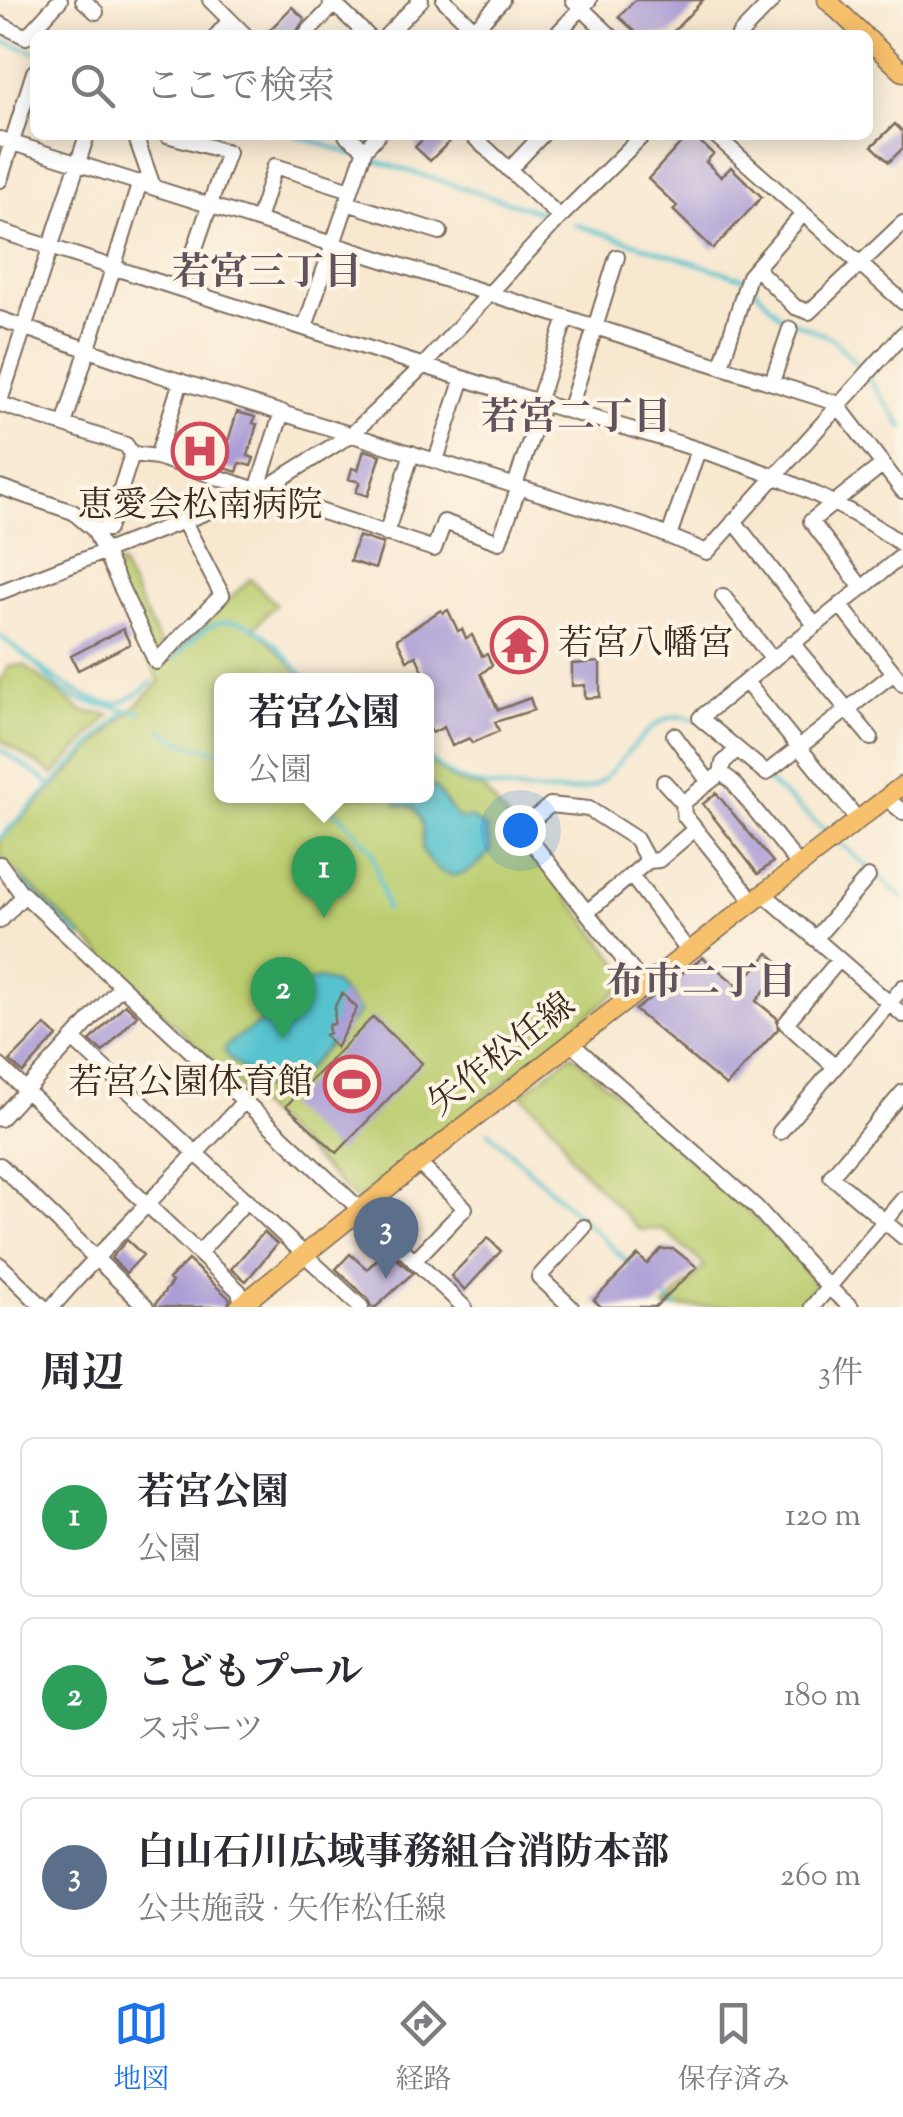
<!DOCTYPE html>
<html lang="ja">
<meta charset="utf-8">
<style>
body{margin:0;font-family:"Sorts Mill Goudy","Noto Serif JP",serif;background:#f2f2f3;color:#2b2b33}
.you{position:absolute;left:520px;top:830px;width:35px;height:35px;margin:-25px;border:8px solid #fff;border-radius:50%;background:#1a73e8;box-shadow:0 0 0 15px #1a73e833}
.badge{display:grid;place-items:center;width:65px;height:65px;border-radius:50%;background:#1a73e8;color:#fff;font-size:32px;font-weight:700}
.pin{position:absolute;translate:-50% -82px;filter:drop-shadow(0 2px 5px #0008)}
.pin::after{content:'';position:absolute;top:52px;width:35px;height:30px;background:inherit;clip-path:polygon(0 0,100% 0,50% 100%)}
.popup{position:absolute;left:214px;top:673px;width:220px;height:130px;box-sizing:border-box;display:grid;place-content:center;border-radius:15px;background:#fff;filter:drop-shadow(0 2px 8px #0005);font-size:32px;white-space:nowrap;color:#7c7c81}
.popup b{font-size:38px;color:#2b2b33}
.popup::after{content:'';position:absolute;left:50%;top:100%;margin-left:-20px;border:20px solid transparent;border-top-color:#fff}
.list{margin:0;padding:0;list-style:none}
h2{display:flex;justify-content:space-between;align-items:center;height:130px;margin:0;padding:0 40px;font-size:42px}
h2 small{font-size:32px;font-weight:400;color:#7c7c81}
.list li{display:grid;grid-template-columns:65px 1fr auto;gap:30px;align-items:center;box-sizing:border-box;height:160px;margin:0 20px 20px;padding:0 20px;border:2px solid #e1e1e2;border-radius:15px}
.list b{display:block;font-size:38px;white-space:nowrap}
.list p{margin:0;font-size:32px;white-space:nowrap;color:#7c7c81}
.list em{font-size:32px;font-style:normal;color:#7c7c81}
.icon{flex:none;width:55px;height:55px;fill:none;stroke:currentColor;stroke-width:2;stroke-linecap:round;stroke-linejoin:round}
.map{position:relative;flex:none;width:903px;height:1307px;overflow:hidden}
.search{position:absolute;background:#fff;box-shadow:0 5px 25px #0003;left:30px;right:30px;top:30px;height:110px;display:flex;align-items:center;gap:25px;box-sizing:border-box;padding:0 35px;border-radius:15px;color:#7c7c81;font-size:38px}
.sheet{height:670px;background:#fff}
nav{display:flex;justify-content:space-around;align-items:center;box-sizing:border-box;height:140px;border-top:2px solid #e1e1e2;background:#fff;font-size:28px;color:#7c7c81}
nav a{display:grid;justify-items:center;gap:5px}
nav .on{color:#1a73e8}
.map>svg:first-child{display:block}
</style>
<div class="map">
<svg width="903" height="1307" viewBox="0 0 903 1307">
<rect width="100%" height="100%" fill="#fcf5e5"/>
<filter id="ink" filterUnits="userSpaceOnUse"><feTurbulence type="fractalNoise" baseFrequency=".01" numOctaves="2"/><feDisplacementMap in="SourceGraphic" scale="20" xChannelSelector="R" yChannelSelector="G"/><feConvolveMatrix kernelMatrix="1 2 1 2 8 2 1 2 1" color-interpolation-filters="sRGB"/></filter>
<filter id="wash" filterUnits="userSpaceOnUse"><feTurbulence type="fractalNoise" baseFrequency=".0048" numOctaves="4" result="noise"/><feDisplacementMap in="SourceGraphic" scale="40" xChannelSelector="R" yChannelSelector="G"/><feGaussianBlur stdDeviation="2.25" result="paint"/><feColorMatrix in="noise" values="0 0 0 0 0 0 0 0 0 0 0 0 0 0 0 0 0 1.4 0 .05"/><feComposite in="paint" operator="in"/></filter>
<g filter="url(#wash)">
<rect width="100%" height="100%" fill="#f8e8d0"/>
<path fill="#bbcd70" stroke="#7b7c47" stroke-width="2.5" d="M121,564L165,654L175,652L250,579L276,604L253,629L261,633L306,680H222V796H426L427,760L457,782L484,789L632,980L357,1201L0,856V840L160,682L105,576Z
M24,665L82,711L110,715L54,775L0,740V681L9,666Z
M572,1054L785,1244L817,1286L798,1307H665L705,1266L663,1229L639,1230L571,1158L558,1131L521,1094Z"/>
<path fill="#57c3cf" stroke="#497676" stroke-width="2.5" d="M434,786L456,816L463,820L469,817L486,828L491,850C468,880 443,887 422,850C423,832 425,823 413,807L396,804L394,796H426L427,787Z
M319,979L334,983L360,1012L286,1091L272,1094L229,1058L224,1051C233,1033 251,1034 262,1020C272,1008 261,1018 269,1006C282,987 299,983 319,979Z"/>
<g fill="none" stroke-linecap="round" stroke-linejoin="round">
<path stroke="#57c3cf" stroke-width="4" d="M0,40L35,52
M294,135L356,155
M370,159L543,213
M574,224L745,279
M751,284L780,316L832,338L862,370
M869,379L903,427
M0,636C26,655 85,709 118,703C129,701 144,689 152,682
M173,659C184,649 196,634 209,627C252,605 283,654 307,680
M35,663C73,710 89,701 141,712
M161,729C179,745 198,747 222,751
M0,749L52,785
M426,756C435,764 447,774 458,779C483,789 574,799 597,784C625,765 654,701 694,720
M763,777L828,833
M310,796L340,815L372,850L387,910
M0,838L126,710
M839,842L903,898
M19,879L80,938
M489,1132L631,1265
M664,1296L676,1307"/>
</g>
<g id="blocks">
<path fill="#ab9dd6" d="M635,0H703L670,35H639L619,17Z
M292,7L305,19L295,34L265,35Z
M895,124L903,132V148L889,162L872,146Z
M427,135H456L430,161L415,147Z
M688,135H693L713,154L706,162L721,177L731,167L762,197L713,249L673,210L677,206L648,179Z
M237,412L255,417L253,423L257,424L248,456L254,458L251,466L240,463L237,472L192,457L197,442L225,451Z
M364,450L381,455L368,496L356,492L360,482L349,479L352,468L358,470Z
M358,536L383,544L375,569L350,561Z
M441,610L443,613L448,610L458,631L462,629L466,638L472,635L482,656L487,654L492,665L481,674L498,710L530,698L534,710L495,722L499,731L472,743L469,738L452,746L444,727L432,733L426,720V677L416,656L407,660L397,639Z
M123,629L130,644L78,670L71,656Z
M600,662V697L585,698V685L572,686V664Z
M716,793L773,862L758,874L703,804Z
M768,953L784,967L756,1001L777,1018L778,1029L726,1086L635,1010L703,957L739,987Z
M342,993L357,1008L336,1048L325,1035L329,1033L328,1025L334,1024L335,1006Z
M125,1004L137,1015L103,1052L90,1041Z
M373,1017L422,1063L337,1153L286,1106Z
M45,1025L57,1036L23,1073L10,1061Z
M264,1232L277,1244L246,1281L231,1269Z
M488,1238L501,1251L465,1290L451,1276Z
M127,1240L143,1255L126,1273L111,1258Z
M661,1249H674L697,1267L655,1307H601L594,1300L638,1255L647,1264Z
M387,1250L413,1273L376,1307H371L368,1299L336,1269L350,1254L367,1269Z
M188,1260L230,1299L227,1307H156V1303L172,1282L169,1279Z"/>
</g>
</g>
<g filter="url(#ink)">
<use href="#blocks" fill-opacity="0" stroke="#7d6c5c" stroke-width="2.5"/>
<g fill="none" stroke-linecap="round" stroke-linejoin="round">
<g stroke="#7d6c5c" stroke-width="18">
<path id="minor" d="M83,0L96,12
M210,0L245,35
M330,0L367,35
M444,0L474,29
M573,0L610,35
M0,24L26,37L60,0
M217,35L230,20
M305,35L335,4
M387,35L421,0
M469,35L502,0
M556,35L589,0
M739,35L773,0
M135,135L153,186
M167,135L228,152L181,289
M346,135L365,149
M472,135L560,217
M715,135L903,302
M0,139L836,403L903,491
M509,170L542,135
M0,180L34,72
M347,203L440,232
M803,214L756,268L795,307L809,312L903,223
M258,220L275,166L351,190
M0,231C176,288 353,344 529,399C656,439 793,466 903,545
M0,319L157,374L644,526L707,552L903,334
M305,327L365,149L378,135
M721,366L749,276L756,268
M772,382L790,329
M0,401L87,135
M538,402L566,318
M0,404L126,445L132,454L157,457L434,549L444,522L499,542L519,487
M569,411L617,257
M64,425L140,182
M157,457L181,381
M436,460L463,378
M515,485L543,403
M0,487L73,512L94,530L156,662L222,595L183,520
M256,493L282,412
M734,521L815,625
M94,530L108,529L132,454
M386,534L412,453
M669,536L698,450
M862,588L811,521L882,465
M0,592L261,491L352,434L423,366L560,217L643,135
M723,596L773,660
M840,605L903,684
M792,643L871,738
M894,673L766,773L700,718L903,555
M746,682L858,820
M674,735L709,782
M721,773L723,763L737,749
M664,782L683,803
M886,798L903,812
M648,861L659,860L695,829
M0,864L19,890L464,1307
M631,875L689,952
M763,893L903,1015
M753,901L684,815L683,803L721,773L731,780L799,865
M587,912L648,861L636,839L589,809L550,805L522,829L645,987
M0,921L24,895
M815,939L868,877
M74,1040L361,1307
M572,1044L756,1207L829,1288L851,1307
M0,1066L239,1291L243,1307
M835,1067L786,1023L839,960
M903,1092L831,1176L903,1237
M0,1119L121,986
M780,1132L903,987
M0,1165L146,1307
M199,1253L247,1200
M414,1261L465,1208L418,1163
M0,1265L43,1307
M52,1307C114,1235 182,1171 245,1100
M571,1307L539,1277L584,1227
M812,1307L903,1199"/>
</g>
<g stroke="#7d6c5c" stroke-width="21">
<path id="major" d="M827,0L864,35
M868,39L903,72
M239,1307L457,1132L903,785"/>
</g>
<use href="#minor" stroke="#fff" stroke-width="14"/>
<use href="#major" stroke="#f7c06c" stroke-width="18"/>
</g>
</g>
<defs>
<g id="hospital-ring" transform="scale(2.875)"><circle r="9.5" fill="#fcf5e5" stroke="#d1495b" stroke-width="1.5"/><path d="M-5-5h3v3.5h4V-5h3V5h-3V1.5h-4V5h-3Z" fill="#d1495b"/></g>
<g id="temple-ring" transform="scale(2.875)"><circle r="9.5" fill="#fcf5e5" stroke="#d1495b" stroke-width="1.5"/><path d="M0-6L5-2H3V0L6.5 2.5H4V6H1.5V3h-3V6H-4V2.5H-6.5L-3 0V-2H-5Z" fill="#d1495b"/></g>
<g id="stadium-ring" transform="scale(2.875)"><circle r="9.5" fill="#fcf5e5" stroke="#d1495b" stroke-width="1.5"/><path d="M0-5a6.5 5 0 1 0 0 10a6.5 5 0 1 0 0-10ZM-3.5-1.8h7v3.6h-7Z" fill="#d1495b"/></g>
</defs>
<g fill-rule="evenodd">
<use href="#hospital-ring" x="200" y="451"/>
<use href="#temple-ring" x="519" y="645"/>
<use href="#stadium-ring" x="352" y="1084"/>
</g>
<g text-anchor="middle" dominant-baseline="central" stroke-width="8" stroke-linejoin="round" paint-order="stroke">
<g font-size="35" fill="#3b2a1e" stroke="#fcf5e5">
<text x="200" y="507">恵愛会松南病院</text>
<text x="558" y="645" text-anchor="start">若宮八幡宮</text>
<text x="313" y="1084" text-anchor="end">若宮公園体育館</text>
</g>
<g font-size="35" fill="#3b2a1e" stroke="#fcf5e5">
<text transform="translate(503 1056) rotate(-38)">矢作松任線</text>
</g>
<g font-size="38" font-weight="bold" fill="#62525e" stroke="#fcf5e5">
<text x="267" y="275">若宮三丁目</text>
<text x="576" y="420">若宮二丁目</text>
<text x="701" y="985">布市二丁目</text>
</g>
</g>
</svg>
<div class="you"></div>
<div class="pin badge" style="left:324px;top:918px;background:#2e9e5b">1</div>
<div class="popup"><b>若宮公園</b>公園</div>
<div class="pin badge" style="left:283px;top:1039px;background:#2e9e5b">2</div>
<div class="pin badge" style="left:386px;top:1279px;background:#5c6f8a">3</div>
<div class="search"><svg class="icon" aria-label="search" viewBox="0 0 24 24"><circle cx="10" cy="10" r="6"/><path d="M15 15l6 6"/></svg>ここで検索</div>
</div>
<section class="sheet">
<h2>周辺<small>3件</small></h2>
<ul class="list">
<li><span class="badge" style="background:#2e9e5b">1</span><div><b>若宮公園</b><p>公園</p></div><em>120 m</em></li>
<li><span class="badge" style="background:#2e9e5b">2</span><div><b>こどもプール</b><p>スポーツ</p></div><em>180 m</em></li>
<li><span class="badge" style="background:#5c6f8a">3</span><div><b>白山石川広域事務組合消防本部</b><p>公共施設 · 矢作松任線</p></div><em>260 m</em></li>
</ul>
</section>
<nav>
<a class="on"><svg class="icon" aria-label="map" viewBox="0 0 24 24"><path d="M3 6l6-2 6 2 6-2v14l-6 2-6-2-6 2zM9 4v14M15 6v14"/></svg>地図</a>
<a><svg class="icon" aria-label="directions" viewBox="0 0 24 24"><path d="M12 3l9 9-9 9-9-9zM9 14v-3h6M13 9l2 2-2 2"/></svg>経路</a>
<a><svg class="icon" aria-label="saved" viewBox="0 0 24 24"><path d="M7 4h10v16l-5-4-5 4z"/></svg>保存済み</a>
</nav>
